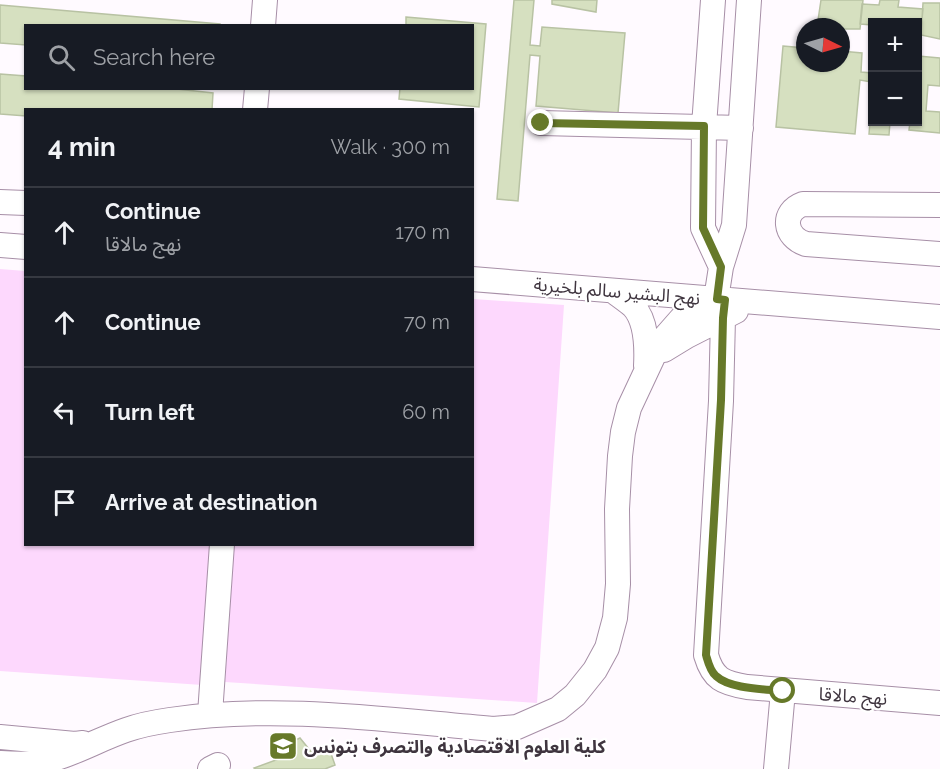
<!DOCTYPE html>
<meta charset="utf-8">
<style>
body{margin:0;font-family:Raleway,"Noto Sans Arabic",sans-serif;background:#242831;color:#f1f3f6}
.controls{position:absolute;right:18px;top:18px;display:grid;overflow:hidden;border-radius:0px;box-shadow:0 2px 4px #0004}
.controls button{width:54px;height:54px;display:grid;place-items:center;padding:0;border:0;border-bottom:2px solid #363941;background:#171b24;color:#f1f3f6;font:30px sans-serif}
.compass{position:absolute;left:796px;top:18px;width:54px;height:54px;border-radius:50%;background:#171b24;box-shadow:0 2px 4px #0004;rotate:95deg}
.stop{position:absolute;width:18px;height:18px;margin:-14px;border:4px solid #667929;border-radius:50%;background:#fff}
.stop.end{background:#667929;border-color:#fff;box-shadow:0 2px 6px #0008}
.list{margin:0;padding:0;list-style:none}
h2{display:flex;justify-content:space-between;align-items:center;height:78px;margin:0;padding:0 24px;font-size:26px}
h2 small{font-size:20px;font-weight:400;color:#9ea1a6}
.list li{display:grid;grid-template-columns:39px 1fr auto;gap:18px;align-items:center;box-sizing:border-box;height:90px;padding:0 24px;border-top:2px solid #363941}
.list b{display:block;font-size:22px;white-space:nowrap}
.list p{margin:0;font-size:20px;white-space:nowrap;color:#9ea1a6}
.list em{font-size:20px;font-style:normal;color:#9ea1a6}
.icon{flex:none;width:33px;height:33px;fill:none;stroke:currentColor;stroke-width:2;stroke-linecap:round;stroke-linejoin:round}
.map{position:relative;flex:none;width:940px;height:769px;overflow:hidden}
.search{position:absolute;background:#171b24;box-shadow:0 2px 4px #0004;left:24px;top:24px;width:450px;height:66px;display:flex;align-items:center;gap:15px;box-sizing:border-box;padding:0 21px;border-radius:0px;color:#9ea1a6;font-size:22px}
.panel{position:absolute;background:#171b24;box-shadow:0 2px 4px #0004;left:24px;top:108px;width:450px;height:438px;border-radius:0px}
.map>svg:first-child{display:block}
</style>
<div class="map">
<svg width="940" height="769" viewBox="0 0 940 769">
<rect width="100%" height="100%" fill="#fffaff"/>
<path fill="#fdd8fd" d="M0,269L25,271L26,544L212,545L202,685L0,671Z
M473,299L564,305L537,703L225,682L234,545L472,544Z"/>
<path fill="#d6e0c0" stroke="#b8c2a3" stroke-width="1.5" d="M514,0H534L530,45L540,46L542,27L625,33L618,113L536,106L540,56L530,55L518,201L497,199Z
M552,0H597L596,12L552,4Z
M821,0H863L860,29H841V27H817Z
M880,0H899L898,7L923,9L921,29H918V22H872V25L860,24L862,4L879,5Z
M923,3H940V39L921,35Z
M0,5L220,24V26H26V45L0,43Z
M406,17L486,24L479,107L399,99L400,88H472V26H406Z
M783,46L805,48V63H841V51L862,53L861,72L872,73V82L860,80L855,134L776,127Z
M918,56L940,58V86L928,85L926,111L940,112V133L909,130L910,122H918Z
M0,74L26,76V88H168L213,93L212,110H26V116L0,114Z
M872,97V122H890L889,135L869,134Z
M300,738L313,754L329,748L335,765L325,769H255L254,768L287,756L280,747Z"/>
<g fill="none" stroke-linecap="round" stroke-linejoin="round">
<g stroke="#a78fa7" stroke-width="26">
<path id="minor" d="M713,0L704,126L703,228L721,267
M263,26L265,0
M255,110L257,88
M541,123L741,128
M0,202L26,203
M940,205L803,204C781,212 784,237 806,244L940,254
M0,245L26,247
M472,279L940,317
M613,291C620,296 627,301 633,306C647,321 647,347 646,366
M716,299L721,267L734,225L749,0
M725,300L723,318L721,401L706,655C713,679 723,683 747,687L940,703
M664,350L687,336L736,311
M210,714L222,544
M0,737L75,744L83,743
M0,763C14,764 27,765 41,762C71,756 97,740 126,730C140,725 156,722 170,720C277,704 386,720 493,729L517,727L558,709L575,695L595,670L607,648L615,618L618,584L617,509L620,456L623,432L629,408L659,344L681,319L707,299
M210,769L218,765
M776,769L783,691"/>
</g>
<use href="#minor" stroke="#fff" stroke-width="24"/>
</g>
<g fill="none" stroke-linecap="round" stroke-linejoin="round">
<path stroke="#667929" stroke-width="8" d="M541,123L704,126L703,228L721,267L717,299L725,300L723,318L721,400L706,655C708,662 710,671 716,676C730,689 764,689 783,691"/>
</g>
<defs>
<g id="university-square" transform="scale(1.5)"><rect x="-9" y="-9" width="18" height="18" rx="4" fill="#667929" stroke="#fff"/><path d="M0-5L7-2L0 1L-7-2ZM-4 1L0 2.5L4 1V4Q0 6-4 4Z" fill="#fff"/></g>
</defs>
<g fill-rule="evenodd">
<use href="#university-square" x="283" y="746"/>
</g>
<g text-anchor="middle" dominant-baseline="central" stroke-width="4.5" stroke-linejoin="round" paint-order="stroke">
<g font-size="18" fill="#3f353f" stroke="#fff">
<text transform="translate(617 291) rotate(5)">نهج البشير سالم بلخيرية</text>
<text transform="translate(853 696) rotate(4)">نهج مالاقا</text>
</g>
<g font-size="18" font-weight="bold" fill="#3f353f" stroke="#fff" text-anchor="start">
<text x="304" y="746">كلية العلوم الاقتصادية والتصرف بتونس</text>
</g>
</g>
</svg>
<div class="controls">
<button>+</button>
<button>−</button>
</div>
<svg class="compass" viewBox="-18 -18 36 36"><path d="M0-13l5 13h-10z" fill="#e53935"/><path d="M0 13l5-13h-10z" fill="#9ea1a6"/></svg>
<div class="stop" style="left:783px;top:691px"></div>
<div class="stop end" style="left:541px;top:123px"></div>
<div class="search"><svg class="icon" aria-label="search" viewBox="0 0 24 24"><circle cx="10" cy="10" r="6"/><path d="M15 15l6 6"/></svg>Search here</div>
<section class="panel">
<h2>4 min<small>Walk · 300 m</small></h2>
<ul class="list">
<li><svg class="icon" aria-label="ahead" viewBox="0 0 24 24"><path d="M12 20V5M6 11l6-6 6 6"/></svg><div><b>Continue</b><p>نهج مالاقا</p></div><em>170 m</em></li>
<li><svg class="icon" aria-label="ahead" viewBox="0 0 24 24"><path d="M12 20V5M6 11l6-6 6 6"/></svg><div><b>Continue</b></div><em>70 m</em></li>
<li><svg class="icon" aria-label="left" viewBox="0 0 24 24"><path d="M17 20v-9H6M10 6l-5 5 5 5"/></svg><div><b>Turn left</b></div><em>60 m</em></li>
<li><svg class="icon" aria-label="arrive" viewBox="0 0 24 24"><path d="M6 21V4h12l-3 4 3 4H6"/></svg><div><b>Arrive at destination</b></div></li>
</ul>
</section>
</div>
